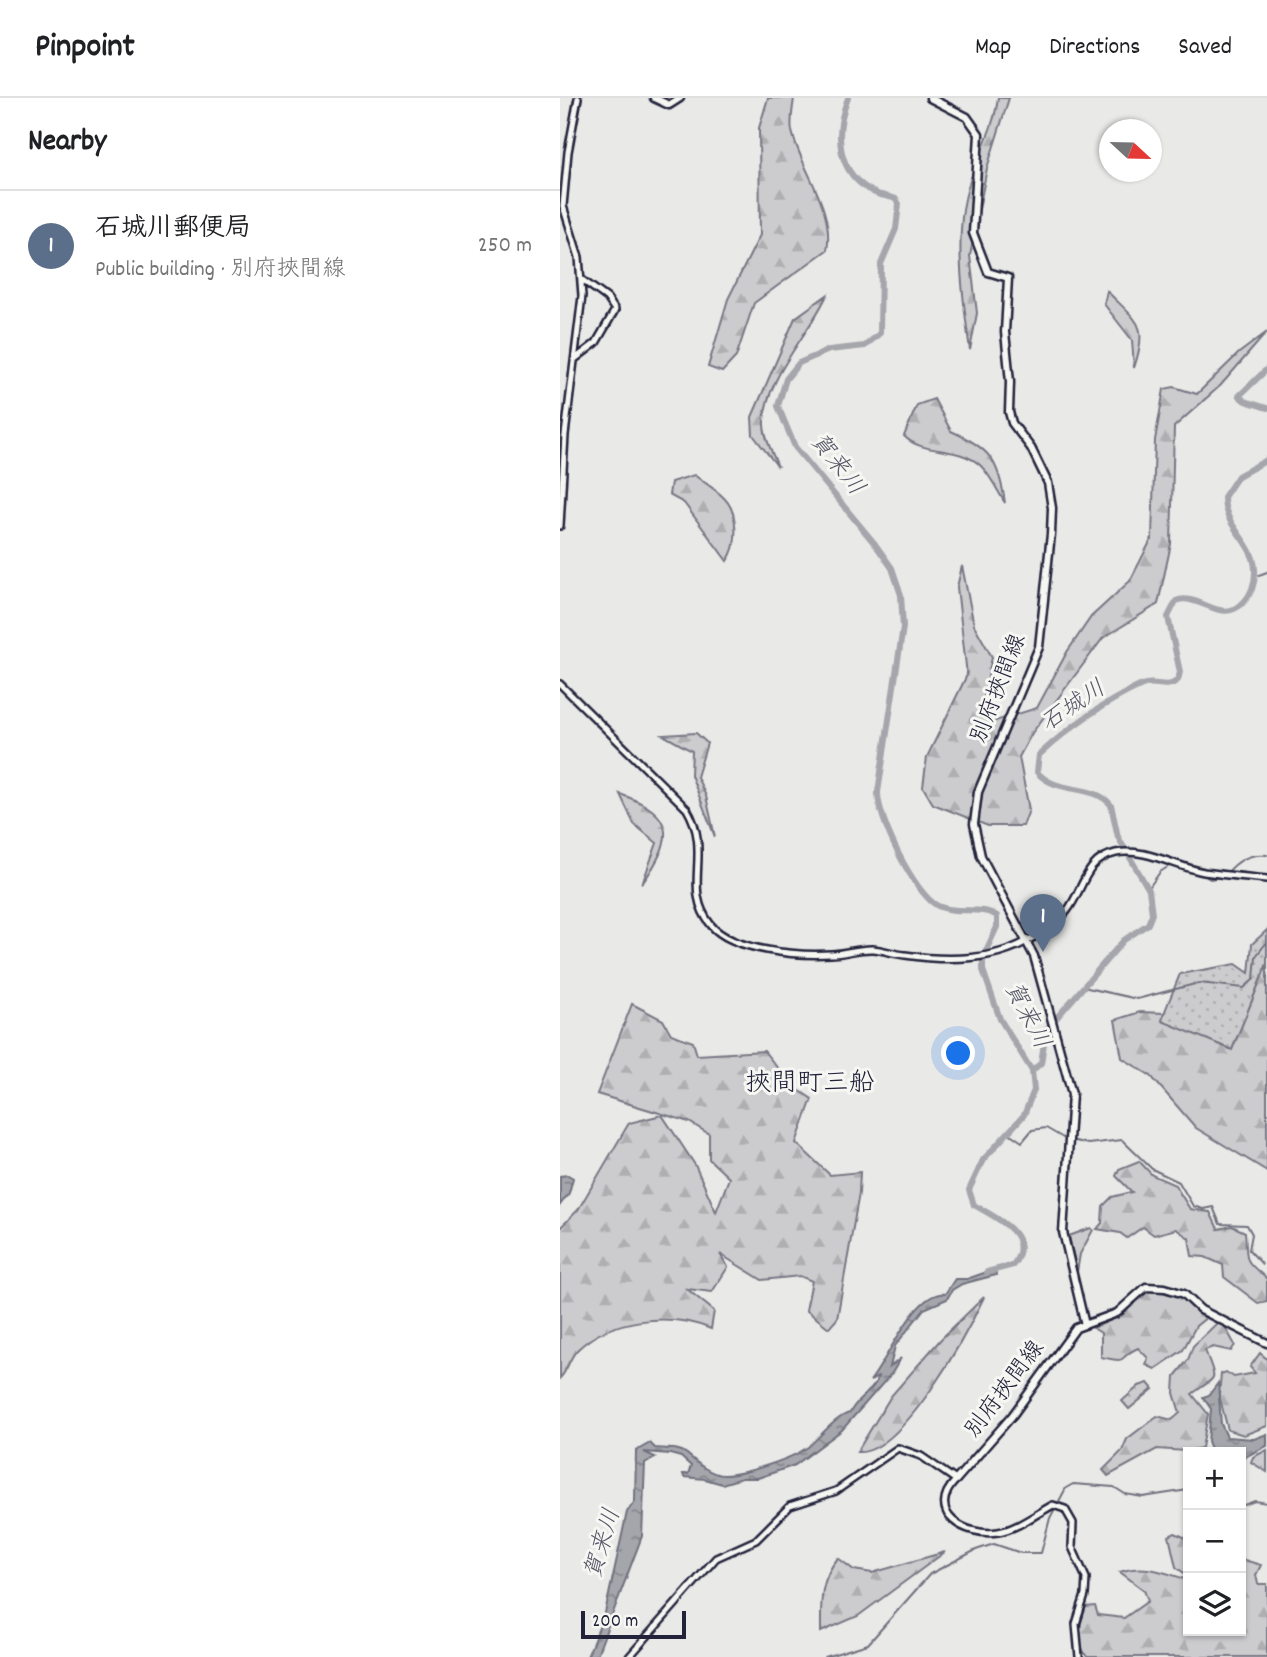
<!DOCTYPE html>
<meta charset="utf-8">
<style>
body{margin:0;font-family:Dekko,"Klee One",sans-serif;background:#f6f6f6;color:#202124}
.controls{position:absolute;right:21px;bottom:21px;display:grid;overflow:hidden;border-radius:0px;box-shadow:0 2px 5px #0004}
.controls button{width:63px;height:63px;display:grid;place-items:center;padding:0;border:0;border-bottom:2px solid #e0e0e0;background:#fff;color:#202124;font:35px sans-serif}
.compass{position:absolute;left:539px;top:21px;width:63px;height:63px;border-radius:50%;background:#fff;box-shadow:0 2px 5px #0004;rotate:112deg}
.scale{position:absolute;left:21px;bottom:18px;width:105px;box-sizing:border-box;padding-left:7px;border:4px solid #22223b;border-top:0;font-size:19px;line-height:24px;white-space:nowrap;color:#22223b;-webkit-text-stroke:5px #f6f6f2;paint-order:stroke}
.you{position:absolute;left:399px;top:956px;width:24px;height:24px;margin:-18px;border:5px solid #fff;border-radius:50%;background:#1a73e8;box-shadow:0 0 0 10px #1a73e833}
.badge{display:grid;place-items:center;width:46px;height:46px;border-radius:50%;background:#0b8043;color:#fff;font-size:23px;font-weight:700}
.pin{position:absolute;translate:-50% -58px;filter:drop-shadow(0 2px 4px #0008)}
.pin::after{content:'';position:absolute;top:37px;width:24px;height:21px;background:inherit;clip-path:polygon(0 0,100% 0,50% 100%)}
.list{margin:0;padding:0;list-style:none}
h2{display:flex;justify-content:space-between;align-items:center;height:91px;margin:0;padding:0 28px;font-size:30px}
h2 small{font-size:23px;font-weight:400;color:#757577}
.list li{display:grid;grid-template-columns:46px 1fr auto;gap:21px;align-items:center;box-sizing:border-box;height:112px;padding:0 28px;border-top:2px solid #e0e0e0}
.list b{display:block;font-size:26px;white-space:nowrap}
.list p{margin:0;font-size:23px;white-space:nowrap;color:#757577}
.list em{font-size:23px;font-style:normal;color:#757577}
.icon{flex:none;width:38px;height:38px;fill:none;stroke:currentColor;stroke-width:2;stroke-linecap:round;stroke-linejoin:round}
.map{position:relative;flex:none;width:707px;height:1559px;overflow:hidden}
header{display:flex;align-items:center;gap:42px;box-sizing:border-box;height:98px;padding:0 35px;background:#fff;border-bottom:2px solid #e0e0e0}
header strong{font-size:33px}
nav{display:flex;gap:38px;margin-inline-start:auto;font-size:24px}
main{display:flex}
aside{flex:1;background:#fff}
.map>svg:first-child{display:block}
</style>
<header>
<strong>Pinpoint</strong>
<nav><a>Map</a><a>Directions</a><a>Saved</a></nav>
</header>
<main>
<aside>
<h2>Nearby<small></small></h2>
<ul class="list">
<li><span class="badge" style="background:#5c6f8a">1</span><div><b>石城川郵便局</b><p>Public building · 別府挾間線</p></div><em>250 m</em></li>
</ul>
</aside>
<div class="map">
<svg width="707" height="1559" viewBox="0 0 707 1559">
<defs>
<pattern id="grass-dots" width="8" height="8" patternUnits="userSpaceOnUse" patternTransform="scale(1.75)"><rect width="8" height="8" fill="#ccccce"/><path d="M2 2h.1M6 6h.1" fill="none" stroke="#afafb2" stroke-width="1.8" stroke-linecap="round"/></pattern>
<pattern id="forest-firs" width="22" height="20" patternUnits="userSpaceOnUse" patternTransform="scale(1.75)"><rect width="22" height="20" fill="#ccccce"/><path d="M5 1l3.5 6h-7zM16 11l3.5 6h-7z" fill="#afafb2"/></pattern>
<pattern id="water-ripples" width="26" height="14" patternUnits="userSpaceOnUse" patternTransform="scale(1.75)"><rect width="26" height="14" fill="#a5a5ac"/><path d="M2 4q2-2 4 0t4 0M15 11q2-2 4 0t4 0" fill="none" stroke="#86868d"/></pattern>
</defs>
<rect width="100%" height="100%" fill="#e9e9e7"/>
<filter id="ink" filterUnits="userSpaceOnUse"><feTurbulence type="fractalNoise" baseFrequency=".0143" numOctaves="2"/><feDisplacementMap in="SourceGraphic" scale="14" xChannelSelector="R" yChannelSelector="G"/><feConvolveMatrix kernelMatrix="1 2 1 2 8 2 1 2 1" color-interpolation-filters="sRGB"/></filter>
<g filter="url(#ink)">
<path fill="url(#grass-dots)" stroke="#777784" stroke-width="2" d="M707,832V866L672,952L601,923L620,876L676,866L689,875L692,846Z
M588,1285L593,1291L569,1311L562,1303L579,1288Z"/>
<path fill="url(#forest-firs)" stroke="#777784" stroke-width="2" d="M208,0H234C233,10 230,23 232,33C241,72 275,111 267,152L194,205L176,259L162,274L148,269L168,201L200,137L199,30Z
M438,0H449L427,70L410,158L417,215L410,252C403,203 393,134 409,86C418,56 434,31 438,0Z
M547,193C578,225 589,225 574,270L572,242L544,206Z
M267,197C249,236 206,280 204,323C203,337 213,356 218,369L193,337L192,319L235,220Z
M707,234L661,287L614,329L611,446L598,506L543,540L472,635L459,659L469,712L463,728H428L373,706L363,689L367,659L407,577L397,489L402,468L414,527L432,559L424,600L429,625L477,610L507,554L531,519L570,483L592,440L595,342L604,291L614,289L637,296L679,255Z
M374,301L391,333C430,350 439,363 445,405C438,394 431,378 421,368C400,347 363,358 344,338L357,307Z
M134,377C144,384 157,392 165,401C179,416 178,448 167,463L124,405L109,397L111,384Z
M136,635L147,645L137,679L146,698L155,739L131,677L132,653L103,637Z
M60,696C118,717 114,740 82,786L97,745L74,726Z
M707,866V1073L636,1030L591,978L562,960L555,922L580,914L604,915L602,923L672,952Z
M72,906L103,922L111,936L133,944L137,957L204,953L231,987L252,1001L236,1045L270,1077L300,1074L299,1095L277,1221L269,1230L246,1212L252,1183L240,1178L202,1182L160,1156L168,1169L152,1194L127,1191L154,1213L151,1231C109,1214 50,1220 17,1252C9,1260 8,1272 0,1280V1130L18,1112L69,1025L102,1017L135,1067L156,1114L169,1080L149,1061V1036L129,1024L37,996Z
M579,1063L592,1077L615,1087L630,1111L650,1114L658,1131L672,1128L685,1134C688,1164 681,1159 707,1181V1203L698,1205L664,1179L663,1167L645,1159L632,1158L629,1140L616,1131L594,1137L583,1129L567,1140L560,1135L537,1131L542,1125L543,1108L552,1099L572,1094L556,1078L559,1071Z
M531,1130L533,1132L520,1156L517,1174L509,1138Z
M595,1192L621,1199L647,1219L636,1228L623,1252L595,1271L586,1267L588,1260L578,1250C555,1260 572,1266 541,1259V1235L533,1230L561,1218L587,1193Z
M424,1199C407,1235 342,1358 297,1354L331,1298L381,1241Z
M657,1225L664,1227L675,1247L671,1253L653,1249L645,1252C657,1285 659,1276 632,1296L648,1316L642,1350L626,1353L597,1351L548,1378L543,1372L562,1353L567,1341L597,1318L612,1322L620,1315L614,1295L615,1278L628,1262L633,1248Z
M700,1255L707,1261V1328L684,1337L668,1332L659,1297L661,1276L666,1274L674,1279L695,1275L690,1269Z
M707,1352V1374L691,1364L693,1359Z
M615,1435L628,1441V1478L616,1469L609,1438Z
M385,1454L298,1518L261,1534C261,1506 259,1483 278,1460L294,1472L312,1475Z
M681,1461L701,1467L696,1477L698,1486H707V1559H527C515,1543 519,1528 526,1509L535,1508L538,1517L564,1520L588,1503L584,1492L560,1474C584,1465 606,1475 628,1482V1533H681Z"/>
<path fill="url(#water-ripples)" stroke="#71717f" stroke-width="2" d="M8,1077L13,1080L9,1095L0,1107V1078Z
M435,1171L436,1177L402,1186L392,1192L387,1201L364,1211L335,1248L330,1269L341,1260L332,1275L282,1332L235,1367L198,1380H182L162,1386L145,1381L124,1379L123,1376H128L131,1368L121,1359L110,1356L84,1354L95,1359L85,1365L82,1438L37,1557L27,1559L45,1515L67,1414L75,1403L76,1353L90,1345L95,1350C105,1351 118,1349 127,1356C136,1364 150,1377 164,1377C182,1377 232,1361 248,1349C260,1339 276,1318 290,1315C296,1300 314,1294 318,1279L310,1283C327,1263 355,1192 385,1196L395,1181H407Z
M658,1285L661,1326L667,1339L694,1341L707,1336V1348L685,1359H681V1354L651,1351L648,1343L651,1311L643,1299L649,1297Z"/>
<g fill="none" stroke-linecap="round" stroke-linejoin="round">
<path stroke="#71717f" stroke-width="2" d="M699,477L707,474
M620,764L631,768
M638,774L650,781L661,779
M666,776C677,763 689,755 707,757
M588,791L600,774L611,767
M523,889L577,901L639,885L684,890L694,881L696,858L707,844
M449,1035L462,1044L472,1032L486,1030L505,1041
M511,1042L528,1046L562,1042L592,1071L619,1084L633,1108L643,1111L653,1109L660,1126L687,1127L692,1136L689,1152L702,1166
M681,1408L695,1403L707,1405
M265,1559L308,1546L370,1476L416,1452L434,1446L461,1455H481L490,1420L506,1390L513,1386L554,1389L565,1396L583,1399L628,1392"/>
<path stroke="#a5a5ac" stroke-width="6" d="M288,0C274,35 276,76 315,95C321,98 329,98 336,101L339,106L336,131L321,166L320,235L305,248L269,252L239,265L226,281L218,308L235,349L315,446L332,470L341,497L343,529L318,694C317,720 355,797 378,808C397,817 421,807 437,818V829L423,859V872L440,921L472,973L474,992L464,1017L423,1062L409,1092L414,1107C435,1119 476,1137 453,1167L427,1174
M707,271L679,298L685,303L707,310
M472,973L481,965L486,932L564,842L588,826L592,816L589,792L558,739L551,707C534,685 496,697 477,674L479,657C508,630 545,604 582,587C595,581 605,593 618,582L620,574L608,519L616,503C635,495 655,519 674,511C682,508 689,499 692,491C707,447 664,437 664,399L678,378L707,362"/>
<g stroke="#22223b" stroke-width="10">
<path id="secondary" d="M15,261L36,245L55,212L47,200L21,181
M0,428L5,337L22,198L19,159L3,108L8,54L18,0
M0,586L127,711C153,755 121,790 151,827C172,853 239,858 271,856C285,856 299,850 313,851C324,852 334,856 345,857C385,863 433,863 469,842C483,834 497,825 507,813C524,791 524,762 556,755C583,749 617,769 644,774C665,777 686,779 707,781
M69,1559L156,1460L196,1442L230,1408L276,1393L338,1350L361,1358L396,1382C364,1415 406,1439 438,1434C457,1431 476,1416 493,1407L505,1411L513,1425L512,1449L526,1480L525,1497L516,1526L519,1559"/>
</g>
<g stroke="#22223b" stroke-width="11">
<path id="primary" d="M94,0L109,7L120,0
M370,0L407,19L419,36L413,135L428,174L448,180L445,234L450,284L449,314L452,325L471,350L488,385L492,410L491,436L479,549L418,694L414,726L421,758L474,858L512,996L503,1134L525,1227
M396,1382L452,1318L516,1230L557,1215L586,1189L605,1190L624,1196L641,1212L707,1245"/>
</g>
<use href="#secondary" stroke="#f6f6f2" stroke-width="5"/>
<use href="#primary" stroke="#f6f6f2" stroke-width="6"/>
</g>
</g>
<g text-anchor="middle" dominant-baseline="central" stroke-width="6" stroke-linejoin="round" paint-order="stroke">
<g font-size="23" fill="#22223b" stroke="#f6f6f2">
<text transform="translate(440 591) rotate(-69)">別府挾間線</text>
<text transform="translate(446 1292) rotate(-53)">別府挾間線</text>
</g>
<g font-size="24" font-style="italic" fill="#565668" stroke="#f6f6f2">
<text transform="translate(276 367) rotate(52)">賀来川</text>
<text transform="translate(514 609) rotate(-34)">石城川</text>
<text transform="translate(466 918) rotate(63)">賀来川</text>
<text transform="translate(44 1446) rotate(-73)">賀来川</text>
</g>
<g font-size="26" fill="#22223b" stroke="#f6f6f2">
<text x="250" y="986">挾間町三船</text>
</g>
</g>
</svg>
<div class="controls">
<button>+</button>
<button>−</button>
<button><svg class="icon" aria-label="layers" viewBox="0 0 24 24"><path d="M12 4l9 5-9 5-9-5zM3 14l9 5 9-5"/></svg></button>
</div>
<svg class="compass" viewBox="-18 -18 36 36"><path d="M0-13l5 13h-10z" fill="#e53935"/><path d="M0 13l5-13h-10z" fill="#757577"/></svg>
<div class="scale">200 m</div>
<div class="you"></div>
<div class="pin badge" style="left:483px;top:854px;background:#5c6f8a">1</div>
</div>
</main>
